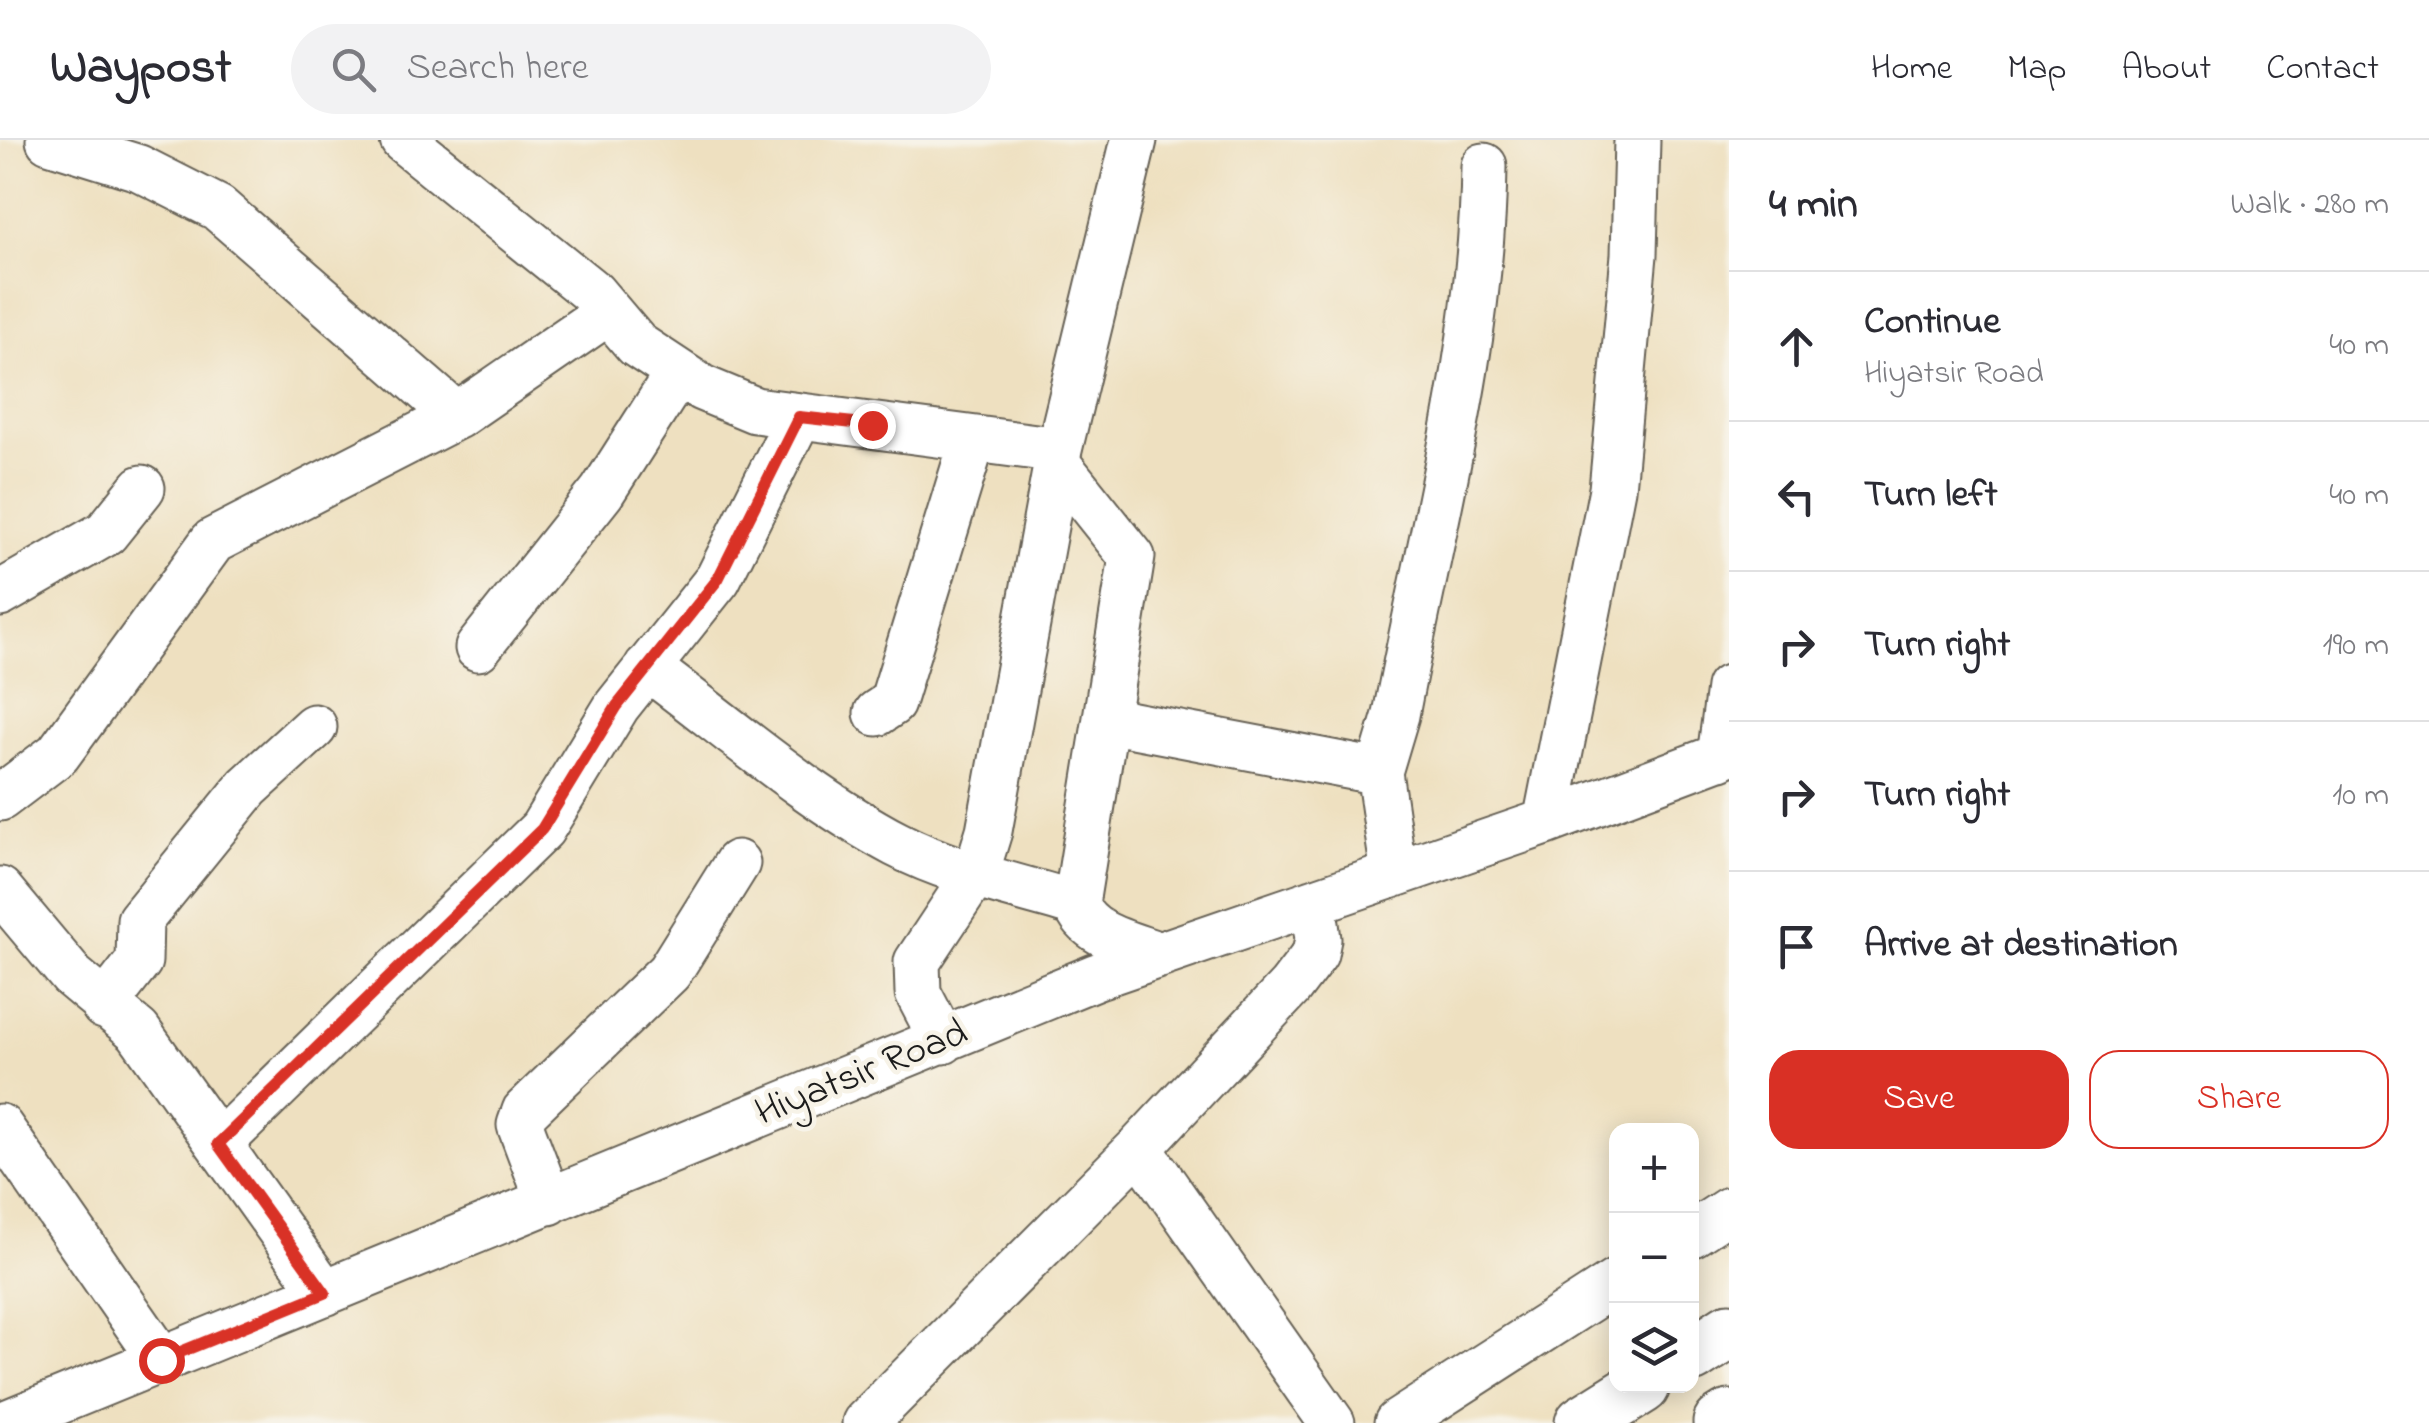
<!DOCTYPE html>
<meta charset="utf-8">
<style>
body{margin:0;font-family:"Indie Flower",sans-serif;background:#f2f2f3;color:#2b2b33}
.controls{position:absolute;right:30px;bottom:30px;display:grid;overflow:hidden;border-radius:20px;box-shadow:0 5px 25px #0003}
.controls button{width:90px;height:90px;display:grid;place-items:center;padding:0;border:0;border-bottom:2px solid #e1e1e2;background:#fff;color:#2b2b33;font:50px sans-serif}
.stop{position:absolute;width:30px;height:30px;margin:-22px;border:8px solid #d93025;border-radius:50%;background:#fff}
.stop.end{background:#d93025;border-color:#fff;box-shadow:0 2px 10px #0008}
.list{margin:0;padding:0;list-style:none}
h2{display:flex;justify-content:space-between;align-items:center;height:130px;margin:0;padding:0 40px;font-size:42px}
h2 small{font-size:32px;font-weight:400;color:#7c7c81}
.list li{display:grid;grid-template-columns:65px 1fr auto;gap:30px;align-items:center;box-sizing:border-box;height:150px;padding:0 40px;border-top:2px solid #e1e1e2}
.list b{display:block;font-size:38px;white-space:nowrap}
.list p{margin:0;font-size:32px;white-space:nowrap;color:#7c7c81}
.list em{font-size:32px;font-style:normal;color:#7c7c81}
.actions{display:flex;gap:20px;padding:30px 40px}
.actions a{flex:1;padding:22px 0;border:2px solid #d93025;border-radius:30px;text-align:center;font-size:35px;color:#d93025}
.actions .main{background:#d93025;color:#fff}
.icon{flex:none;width:55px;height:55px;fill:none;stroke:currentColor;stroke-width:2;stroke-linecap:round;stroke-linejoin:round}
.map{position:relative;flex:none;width:1729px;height:1283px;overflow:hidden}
header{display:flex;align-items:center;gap:60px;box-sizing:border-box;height:140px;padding:0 50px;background:#fff;border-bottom:2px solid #e1e1e2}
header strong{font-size:48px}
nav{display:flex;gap:55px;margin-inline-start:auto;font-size:35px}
.search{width:700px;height:90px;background:#f2f2f3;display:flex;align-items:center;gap:25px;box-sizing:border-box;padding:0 35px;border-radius:55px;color:#7c7c81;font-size:38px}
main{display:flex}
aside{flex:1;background:#fff}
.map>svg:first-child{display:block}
</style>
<header>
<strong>Waypost</strong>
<div class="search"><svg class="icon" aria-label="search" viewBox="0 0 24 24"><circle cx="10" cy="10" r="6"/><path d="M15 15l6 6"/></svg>Search here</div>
<nav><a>Home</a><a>Map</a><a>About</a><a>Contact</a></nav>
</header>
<main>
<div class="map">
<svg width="1729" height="1283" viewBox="0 0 1729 1283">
<rect width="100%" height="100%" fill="#f7f3e8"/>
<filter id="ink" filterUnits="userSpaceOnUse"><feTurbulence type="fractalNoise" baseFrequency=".01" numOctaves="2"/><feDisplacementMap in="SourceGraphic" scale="20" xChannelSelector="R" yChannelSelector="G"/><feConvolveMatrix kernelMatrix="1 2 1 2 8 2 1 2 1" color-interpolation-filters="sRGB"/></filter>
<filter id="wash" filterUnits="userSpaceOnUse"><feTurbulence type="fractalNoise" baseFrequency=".0048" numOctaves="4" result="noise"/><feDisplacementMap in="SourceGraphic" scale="40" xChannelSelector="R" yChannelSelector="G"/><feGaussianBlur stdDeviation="2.25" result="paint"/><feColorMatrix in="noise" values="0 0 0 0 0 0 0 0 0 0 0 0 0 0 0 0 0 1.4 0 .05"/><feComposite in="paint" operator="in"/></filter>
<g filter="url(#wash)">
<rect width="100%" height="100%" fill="#eee0c0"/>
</g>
<g filter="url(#ink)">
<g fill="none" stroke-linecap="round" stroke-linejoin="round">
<g stroke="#666155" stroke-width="49">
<path id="minor" d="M49,0L139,28L218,68L457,276
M403,0L593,153L637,205L702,248L755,270L1059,310
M1057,323L1132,417L1076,764C1086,796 1131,804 1160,815
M0,454L106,393L142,348
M478,508L602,352L678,233
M647,527C728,587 807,657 896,704C951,733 1017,746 1076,764
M877,573L892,563L973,299
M1107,580L1379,632
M1720,617L1729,548
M0,658L58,614L213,401L457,276L608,172
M1546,682L1612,349L1634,115L1637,0
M1394,734L1379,632L1396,575C1430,394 1482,211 1484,26
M0,750L72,836L138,891L325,1153
M104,866L139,821L140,780L248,647L314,587
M943,901L918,853L917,822L976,733L989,691L1059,310L1134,0
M0,987L161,1219
M219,1004L542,689L617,566L718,439L799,277
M1139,1008L1332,1283
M549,1062L520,985L525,971L669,832L737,723
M1692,1094L1729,1070
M6,1283L1095,837L1546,682L1729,613
M865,1283L1139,1008L1290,847L1315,814L1318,799L1313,762
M1397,1283L1616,1142"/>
</g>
<g stroke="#666155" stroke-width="59">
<path id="highway" d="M1692,1215L1729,1191
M1583,1283L1642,1246
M1721,1283L1729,1278"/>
</g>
<use href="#minor" stroke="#fff" stroke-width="45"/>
<use href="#highway" stroke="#fff" stroke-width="55"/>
</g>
</g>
<g fill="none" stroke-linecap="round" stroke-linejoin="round" filter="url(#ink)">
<path stroke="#d93025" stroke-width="12" d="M161,1220L325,1153L218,1004L542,689L617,566L718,439L799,277L872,285"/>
</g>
<g text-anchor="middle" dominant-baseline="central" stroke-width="9" stroke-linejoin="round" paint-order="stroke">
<g font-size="40" fill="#1c1c1c" stroke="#f7f3e8">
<text transform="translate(862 934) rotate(-22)">Hiyatsir Road</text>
</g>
</g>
</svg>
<div class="controls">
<button>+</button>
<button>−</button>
<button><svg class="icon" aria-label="layers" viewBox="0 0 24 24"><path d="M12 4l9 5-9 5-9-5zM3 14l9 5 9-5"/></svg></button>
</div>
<div class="stop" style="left:161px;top:1220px"></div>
<div class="stop end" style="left:872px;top:285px"></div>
</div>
<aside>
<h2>4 min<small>Walk · 280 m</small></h2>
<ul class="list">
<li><svg class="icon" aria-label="ahead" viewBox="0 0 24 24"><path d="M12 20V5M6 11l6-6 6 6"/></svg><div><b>Continue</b><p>Hiyatsir Road</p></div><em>40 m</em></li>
<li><svg class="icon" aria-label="left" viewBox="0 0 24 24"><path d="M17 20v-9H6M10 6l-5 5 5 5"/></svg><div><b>Turn left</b></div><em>40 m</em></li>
<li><svg class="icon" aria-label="right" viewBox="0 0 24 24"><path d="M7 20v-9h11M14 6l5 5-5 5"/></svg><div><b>Turn right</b></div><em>190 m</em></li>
<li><svg class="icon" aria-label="right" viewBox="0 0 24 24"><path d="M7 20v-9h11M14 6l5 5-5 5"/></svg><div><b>Turn right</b></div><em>10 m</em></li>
<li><svg class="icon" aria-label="arrive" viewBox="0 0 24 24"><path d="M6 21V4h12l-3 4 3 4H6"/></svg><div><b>Arrive at destination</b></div></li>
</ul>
<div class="actions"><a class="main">Save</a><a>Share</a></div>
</aside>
</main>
